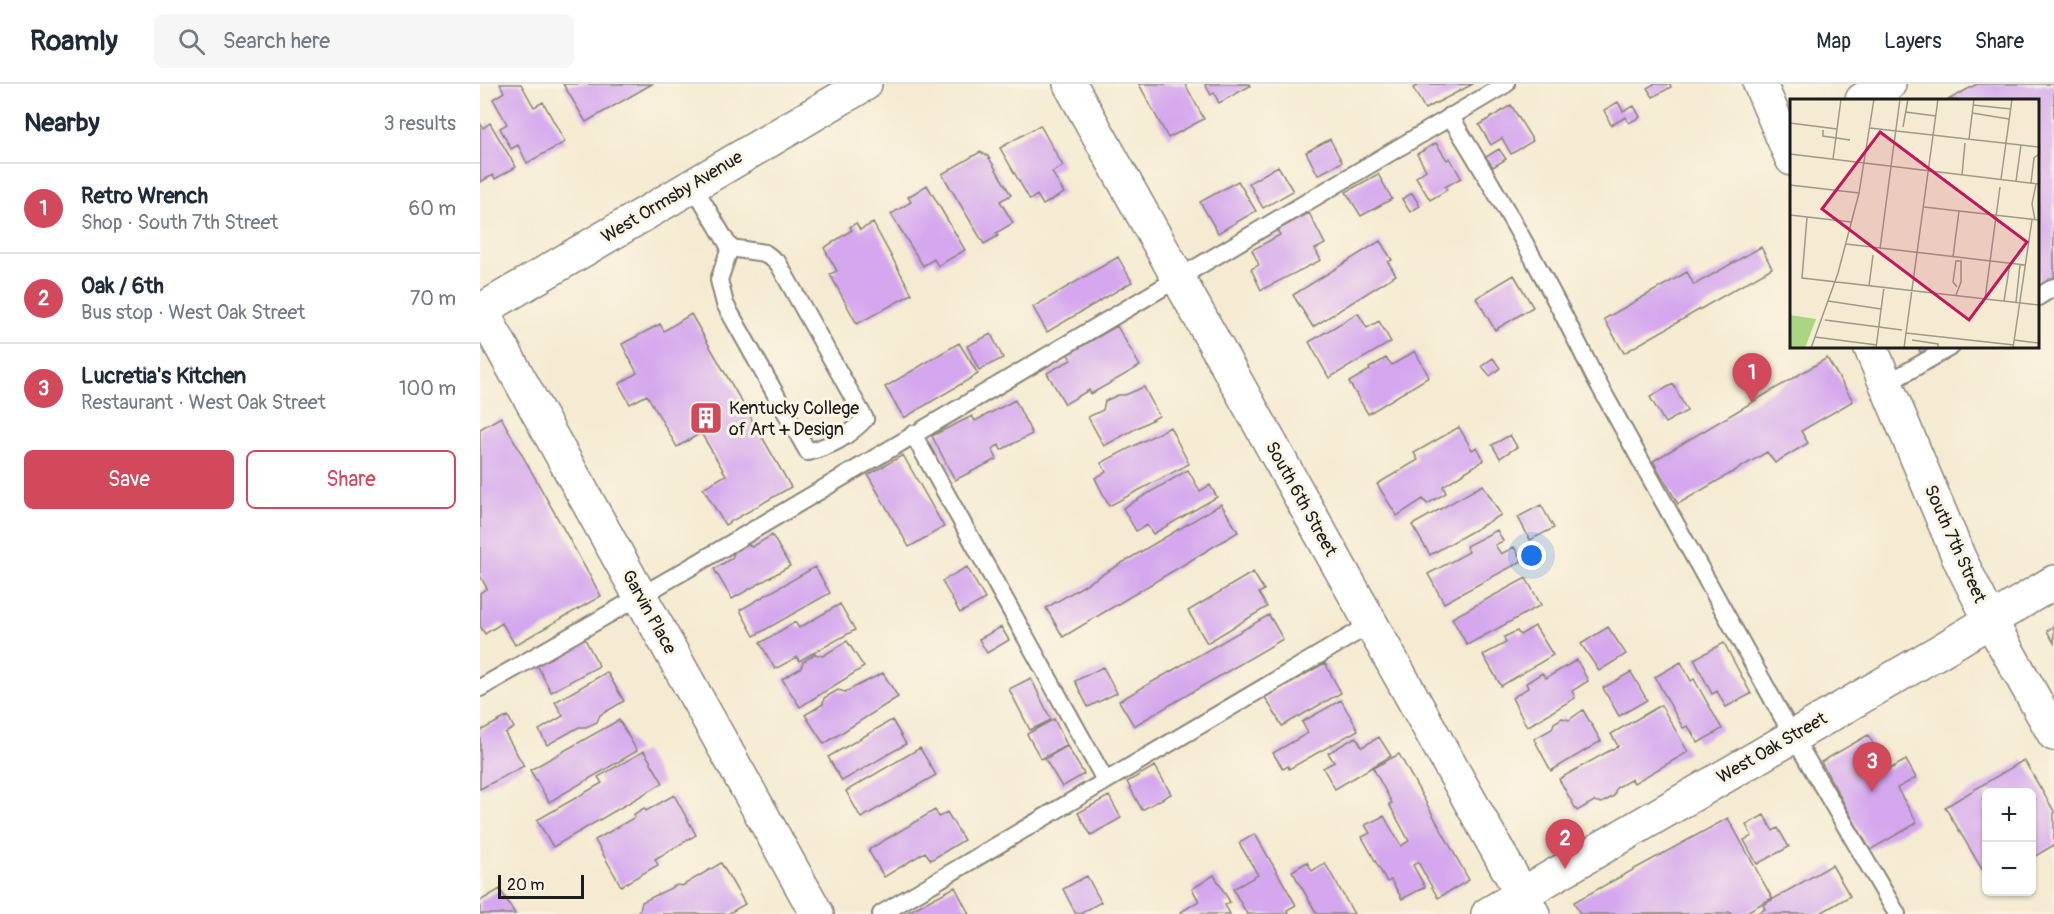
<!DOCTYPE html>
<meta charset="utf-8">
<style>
body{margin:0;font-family:Pangolin,sans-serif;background:#f6f6f7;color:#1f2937}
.controls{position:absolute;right:18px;bottom:18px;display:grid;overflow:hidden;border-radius:9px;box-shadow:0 2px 4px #0004}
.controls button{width:54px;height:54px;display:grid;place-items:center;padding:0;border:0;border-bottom:2px solid #e0e1e3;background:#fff;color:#1f2937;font:30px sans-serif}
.scale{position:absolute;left:18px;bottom:15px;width:86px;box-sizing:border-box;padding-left:6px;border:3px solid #1c1c1c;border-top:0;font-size:16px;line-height:21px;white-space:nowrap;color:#1c1c1c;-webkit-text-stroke:4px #fcf5e5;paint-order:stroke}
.you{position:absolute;left:1052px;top:472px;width:21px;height:21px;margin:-15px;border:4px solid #fff;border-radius:50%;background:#1a73e8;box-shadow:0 0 0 9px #1a73e833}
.badge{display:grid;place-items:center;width:39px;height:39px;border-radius:50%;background:#d1495b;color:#fff;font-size:20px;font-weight:700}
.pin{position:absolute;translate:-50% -50px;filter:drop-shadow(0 2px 3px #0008)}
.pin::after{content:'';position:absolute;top:32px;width:21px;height:18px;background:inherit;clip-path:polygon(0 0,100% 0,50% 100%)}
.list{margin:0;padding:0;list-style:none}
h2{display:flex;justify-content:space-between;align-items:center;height:78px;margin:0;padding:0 24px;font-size:26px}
h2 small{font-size:20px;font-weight:400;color:#747a83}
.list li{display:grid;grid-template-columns:39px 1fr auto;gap:18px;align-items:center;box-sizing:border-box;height:90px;padding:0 24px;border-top:2px solid #e0e1e3}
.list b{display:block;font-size:22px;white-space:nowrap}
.list p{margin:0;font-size:20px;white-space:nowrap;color:#747a83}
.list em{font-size:20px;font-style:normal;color:#747a83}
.actions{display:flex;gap:12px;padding:18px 24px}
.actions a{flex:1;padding:14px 0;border:2px solid #d1495b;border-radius:9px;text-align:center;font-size:21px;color:#d1495b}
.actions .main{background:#d1495b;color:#fff}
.icon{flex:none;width:33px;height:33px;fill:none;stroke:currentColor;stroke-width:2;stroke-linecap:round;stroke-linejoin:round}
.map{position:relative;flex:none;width:1574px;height:830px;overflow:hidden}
header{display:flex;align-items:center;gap:36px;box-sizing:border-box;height:84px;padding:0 30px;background:#fff;border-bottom:2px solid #e0e1e3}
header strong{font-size:28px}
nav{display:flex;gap:33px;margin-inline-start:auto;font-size:21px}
.search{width:420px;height:54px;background:#f6f6f7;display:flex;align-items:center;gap:15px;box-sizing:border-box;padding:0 21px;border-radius:9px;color:#747a83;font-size:22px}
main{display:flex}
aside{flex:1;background:#fff}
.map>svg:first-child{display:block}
</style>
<header>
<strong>Roamly</strong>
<div class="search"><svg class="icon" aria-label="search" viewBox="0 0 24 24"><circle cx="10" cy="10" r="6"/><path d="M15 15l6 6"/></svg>Search here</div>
<nav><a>Map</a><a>Layers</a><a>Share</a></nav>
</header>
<main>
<aside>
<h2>Nearby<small>3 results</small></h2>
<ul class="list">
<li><span class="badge">1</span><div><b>Retro Wrench</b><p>Shop · South 7th Street</p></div><em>60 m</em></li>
<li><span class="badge">2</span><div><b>Oak / 6th</b><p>Bus stop · West Oak Street</p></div><em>70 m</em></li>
<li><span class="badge">3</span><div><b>Lucretia's Kitchen</b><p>Restaurant · West Oak Street</p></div><em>100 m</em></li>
</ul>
<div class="actions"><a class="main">Save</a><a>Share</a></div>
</aside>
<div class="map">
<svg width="1574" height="830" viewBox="0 0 1574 830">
<rect width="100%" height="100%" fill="#fcf5e5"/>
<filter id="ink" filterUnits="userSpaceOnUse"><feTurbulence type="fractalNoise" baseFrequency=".0167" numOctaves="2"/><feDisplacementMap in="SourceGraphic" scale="12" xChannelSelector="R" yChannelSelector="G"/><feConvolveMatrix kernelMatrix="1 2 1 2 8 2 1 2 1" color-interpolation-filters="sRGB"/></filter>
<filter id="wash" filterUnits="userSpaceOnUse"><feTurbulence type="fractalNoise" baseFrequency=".008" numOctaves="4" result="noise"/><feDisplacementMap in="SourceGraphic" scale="24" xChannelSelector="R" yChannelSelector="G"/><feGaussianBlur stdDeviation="1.35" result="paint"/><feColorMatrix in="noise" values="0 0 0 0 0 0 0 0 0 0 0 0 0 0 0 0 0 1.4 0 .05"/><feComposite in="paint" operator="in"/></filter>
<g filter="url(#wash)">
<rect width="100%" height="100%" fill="#f5ebd2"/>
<g id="blocks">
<path fill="#d4a7ee" d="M20,0H41L54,23L63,18L85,58L47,79L38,61L31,65L20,44L27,40L13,15L24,8Z
M83,0H172L106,38Z
M659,0H705L724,35L688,54Z
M725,0H769L770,2L739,19L734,9L731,11Z
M941,0H993L945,25L933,4Z
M1174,0H1190L1191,3L1173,13L1167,4Z
M1497,0H1574V194L1558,204V16H1468Z
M1138,18L1143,27L1154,22L1160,33L1149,39L1146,33L1131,41L1124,26Z
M1031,21L1053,57L1031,70L1022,54L1011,61L999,41Z
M0,39L3,44L10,39L36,83L15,95L13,91L0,98Z
M560,41L583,82L572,88L584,109L563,121L557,111L550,116L520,64Z
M850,55L862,78L838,91L826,68Z
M956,59L967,76L970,74L981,94L965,103L967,106L950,116L936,93L946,86L937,70Z
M1019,65L1026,75L1013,83L1006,73Z
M500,68L508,72L531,111L520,117L533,139L516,149L518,152L504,160L462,90Z
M798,82L813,107L783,124L769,99Z
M898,90L912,115L881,132L866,108Z
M758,97L776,127L738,149L720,118Z
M447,101L485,166L458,182L454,175L443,182L411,130L431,118L428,113Z
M932,109L940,122L930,128L922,115Z
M829,129L845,160L835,165L841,176L781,206L771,185L779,181L772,166L800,151L797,146Z
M376,139L380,146L393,139L432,210L377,240L350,190L357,187L344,164L372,146L370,143Z
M900,157L912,176L908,178L916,191L833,243L813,211Z
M1281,163L1292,184L1144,269L1124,235L1207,188L1214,201Z
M638,173L652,198L567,248L553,223Z
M1034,191L1053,223L1015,246L996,214Z
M878,229L887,244L899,237L911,258L849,294L829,258Z
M211,230L311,403L245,441L223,404L246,391L221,349L197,363L167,311L150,320L139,300L157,289L142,260L180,240L184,247Z
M637,242L660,282L611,310L609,306L585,320L567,289L591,276L588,270Z
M511,250L523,274L499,286L487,262Z
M479,259L498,290L424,334L405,303Z
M1438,262H1459L1442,273Z
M935,267L949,293L888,330L869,298L890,286L889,284L906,274L912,281Z
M1013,274L1020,284L1010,292L1002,282Z
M1347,274L1373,317L1321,347L1328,359L1295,379L1287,368L1198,420L1173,377Z
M1193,300L1207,327L1185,339L1170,313Z
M664,303L679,332L624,362L608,333L623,326L625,317L638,311H645Z
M535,316L552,350L521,366L519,361L512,365L517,375L475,396L452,352L492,332L495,337Z
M21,333L121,512L35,561L22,539L5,550L0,542V509L7,504L0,492V345Z
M690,343L709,380L629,422L615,394L626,388L621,379Z
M979,343L992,366L997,363L1004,376L963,402L966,409L947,420L943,415L917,432L897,400L938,376L934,369Z
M1030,351L1037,363L1020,374L1012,361Z
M423,371L464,443L429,463L388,391Z
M708,386L720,407L730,401L737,413L673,450L667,441L656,447L643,424Z
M1003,401L1021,431L950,471L932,441Z
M741,420L758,448L583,553L566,524Z
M1061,421L1074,444L1050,456L1038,433Z
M1017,446L1023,457L1015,461L1021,470L1034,463L1042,477L964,519L948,490L989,468L986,462Z
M292,451L310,482L252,515L234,485L252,474L255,466L266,459L272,463Z
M335,483L350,509L274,552L260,526Z
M487,483L505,515L480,529L462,497Z
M773,488L784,506L779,509L787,523L727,559L708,527Z
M1046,494L1061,521L987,561L972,534Z
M360,520L375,546L319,577L317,573L295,585L280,559L315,538L319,544Z
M789,531L803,555L654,642L639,617Z
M1055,542L1073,571L1021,602L1003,571L1026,559L1024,553L1037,547L1040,551Z
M1574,542V559L1567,547Z
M521,543L529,556L507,569L499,555Z
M1128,543L1146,570L1119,587L1101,560Z
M104,553L119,582L71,608L56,579Z
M367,557L384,583L320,623L302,595L321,584L323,578L335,570L343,572Z
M1244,559L1271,610L1246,623L1237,607L1232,610L1214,575Z
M1097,576L1108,597L1092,607L1095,614L1047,643L1032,614L1048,604L1046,599L1062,589L1066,594Z
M1201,578L1211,597L1214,595L1242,645L1218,659L1208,642L1203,644L1175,593Z
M845,579L861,609L802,642L785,613Z
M623,583L637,609L608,623L595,597Z
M127,588L144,617L120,631L117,638L106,643H99L67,661L59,646L83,632L75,618Z
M1151,588L1167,616L1139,632L1123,604Z
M403,589L418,613L344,660L325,631L343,620L344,614L358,606L365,608Z
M551,594L571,636L550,646L529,605Z
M861,616L878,646L809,685L808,682L803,685L793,669L828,649L822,638Z
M1181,621L1208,668L1154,699L1152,695L1136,704L1134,712L1122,719L1114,717L1097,727L1079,695L1138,662L1131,650Z
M1103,626L1121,657L1071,687L1054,655L1072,645L1074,639L1082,634L1089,636Z
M28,632L34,644L25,649L44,682L0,705V647Z
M574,635L587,661L561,675L547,650Z
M139,636L157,667L69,718L50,686Z
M412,636L426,660L362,697L348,673Z
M1388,651L1408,686L1426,676L1436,694L1417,704L1437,739L1390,766L1341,678Z
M876,653L882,663L899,653L911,672L855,705L843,684L854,678L848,669Z
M587,662L604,690L582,703L565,675Z
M440,664L456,691L381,734L366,707Z
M164,667L183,699L73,763L57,736L122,699L118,693Z
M919,670L989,796L958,814L938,778L933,781L945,803L922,815L911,796L907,798L882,753L890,749L885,741L904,732L921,762L929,757L909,720L912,719L893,684Z
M1544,676L1574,727V761L1552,774V708H1506V792L1465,723Z
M675,682L691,710L662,726L647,698Z
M194,711L216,751L175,775L178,781L141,802L115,756L155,733L153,731L164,724L166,727Z
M629,712L641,734L611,751L598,729Z
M455,726L459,733L467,728L484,756L451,776L445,768L404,793L388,766Z
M1284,731L1293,747L1298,744L1309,763L1277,780L1264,756L1272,752L1266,741Z
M1248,734L1292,814L1263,830H1251L1249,828L1245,830H1100L1094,818Z
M775,750L816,821L807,826L809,830H767L753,805L778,791L759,759Z
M827,778L832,787L845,779L874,830H837L812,787Z
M241,779L265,820L248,830H153L160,826L162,818L197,801L202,802Z
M1352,781L1370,812L1339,830H1276L1285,825L1283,821Z
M734,791L750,818L745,821L750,830H702L701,828L719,817L712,805Z
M607,792L621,818L600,830H596L583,805Z
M475,803L489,830H424Z
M20,805L35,830H0V817Z"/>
</g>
</g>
<g filter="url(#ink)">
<use href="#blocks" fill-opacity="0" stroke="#888477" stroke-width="1.5"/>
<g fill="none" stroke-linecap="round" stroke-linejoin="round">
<g stroke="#888477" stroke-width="20">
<path id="service" d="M970,32C1022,116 1071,203 1114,292L1313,652L1417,830
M213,101L250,164L239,196L245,220L328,368C353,361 366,354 385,335L298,179L285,169L250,164
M1558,213L1574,203
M1406,300L1472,262
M433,350L625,696
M0,604L216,480L1026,0
M401,830L891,540"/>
</g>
<g stroke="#888477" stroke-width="36">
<path id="minor" d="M590,0L1053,830
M1382,16L1409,0
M1,226L337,830
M0,227L385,0"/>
</g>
<g stroke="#888477" stroke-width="36">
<path id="tertiary" d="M1280,0L1312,75
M1390,262L1480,476L1510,536L1574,650"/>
</g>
<g stroke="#888477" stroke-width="36">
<path id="secondary" d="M1008,830L1460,567L1574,498"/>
</g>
<use href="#service" stroke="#fff" stroke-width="16"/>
<use href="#minor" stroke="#fff" stroke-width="33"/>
<use href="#tertiary" stroke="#fff" stroke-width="33"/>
<use href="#secondary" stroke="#fff" stroke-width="33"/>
</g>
</g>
<defs>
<g id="building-square" transform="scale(1.725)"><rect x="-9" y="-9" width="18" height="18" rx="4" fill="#d1495b" stroke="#fcf5e5"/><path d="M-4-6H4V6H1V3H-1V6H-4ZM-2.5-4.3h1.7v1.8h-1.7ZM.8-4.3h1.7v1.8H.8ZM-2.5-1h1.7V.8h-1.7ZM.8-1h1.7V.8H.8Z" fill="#fff"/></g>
</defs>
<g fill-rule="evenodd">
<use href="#building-square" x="226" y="334"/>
</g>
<g text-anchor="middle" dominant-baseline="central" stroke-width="6" stroke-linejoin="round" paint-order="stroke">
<g font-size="18" fill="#1c1c1c" stroke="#fcf5e5">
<text transform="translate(192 113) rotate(-31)">West Ormsby Avenue</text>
<text transform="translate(821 415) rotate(61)">South 6th Street</text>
<text transform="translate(1475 460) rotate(66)">South 7th Street</text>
<text transform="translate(169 528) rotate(61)">Garvin Place</text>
<text transform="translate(1292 664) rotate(-30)">West Oak Street</text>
</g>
<g font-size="18" fill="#1c1c1c" stroke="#fcf5e5" text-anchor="start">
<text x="249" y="324">Kentucky College<tspan x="249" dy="21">of Art + Design</tspan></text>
</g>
</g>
<g transform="translate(1310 15)">
<rect width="249" height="249" fill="#f5ebd2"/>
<path d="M0,216L26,220L15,249H0Z" fill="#aad682"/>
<path fill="none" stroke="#9e9889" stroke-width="1.5" d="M183,6L221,10M115,13L146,17M182,14L219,20M0,24L47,30M113,28L118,0M80,29L249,48M33,31V37L60,41M179,40L184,0M0,55L249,85M43,60L51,0M172,76L175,44M211,80L222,0M226,82L231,46M241,84L244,59L249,55M0,86L69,94M134,108L249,121M0,116L61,123M17,118L12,179L249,206M245,121L242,105L246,85M56,145L235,166M90,150L110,0M163,158L169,112M79,187L83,156M166,196L171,183V162H166L163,183L167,188M195,200L210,88M38,202L91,210M214,202L220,164M226,203L230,166M35,221L112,231M116,234L224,246M25,238L87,246M122,241L148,245V249M224,241L249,244M21,249L48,174L69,94L84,0M86,249L94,188M114,249L148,0M223,249L242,121"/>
<path fill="#c2185b" fill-opacity="0.15" stroke="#c2185b" stroke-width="3" d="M90,33L237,143L179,221L32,110Z"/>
<rect width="249" height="249" fill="none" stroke="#1c1c1c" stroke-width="3"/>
</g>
</svg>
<div class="controls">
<button>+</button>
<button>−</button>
</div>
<div class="scale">20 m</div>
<div class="you"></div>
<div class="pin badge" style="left:1272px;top:319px">1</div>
<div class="pin badge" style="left:1085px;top:785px">2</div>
<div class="pin badge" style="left:1392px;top:708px">3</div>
</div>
</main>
